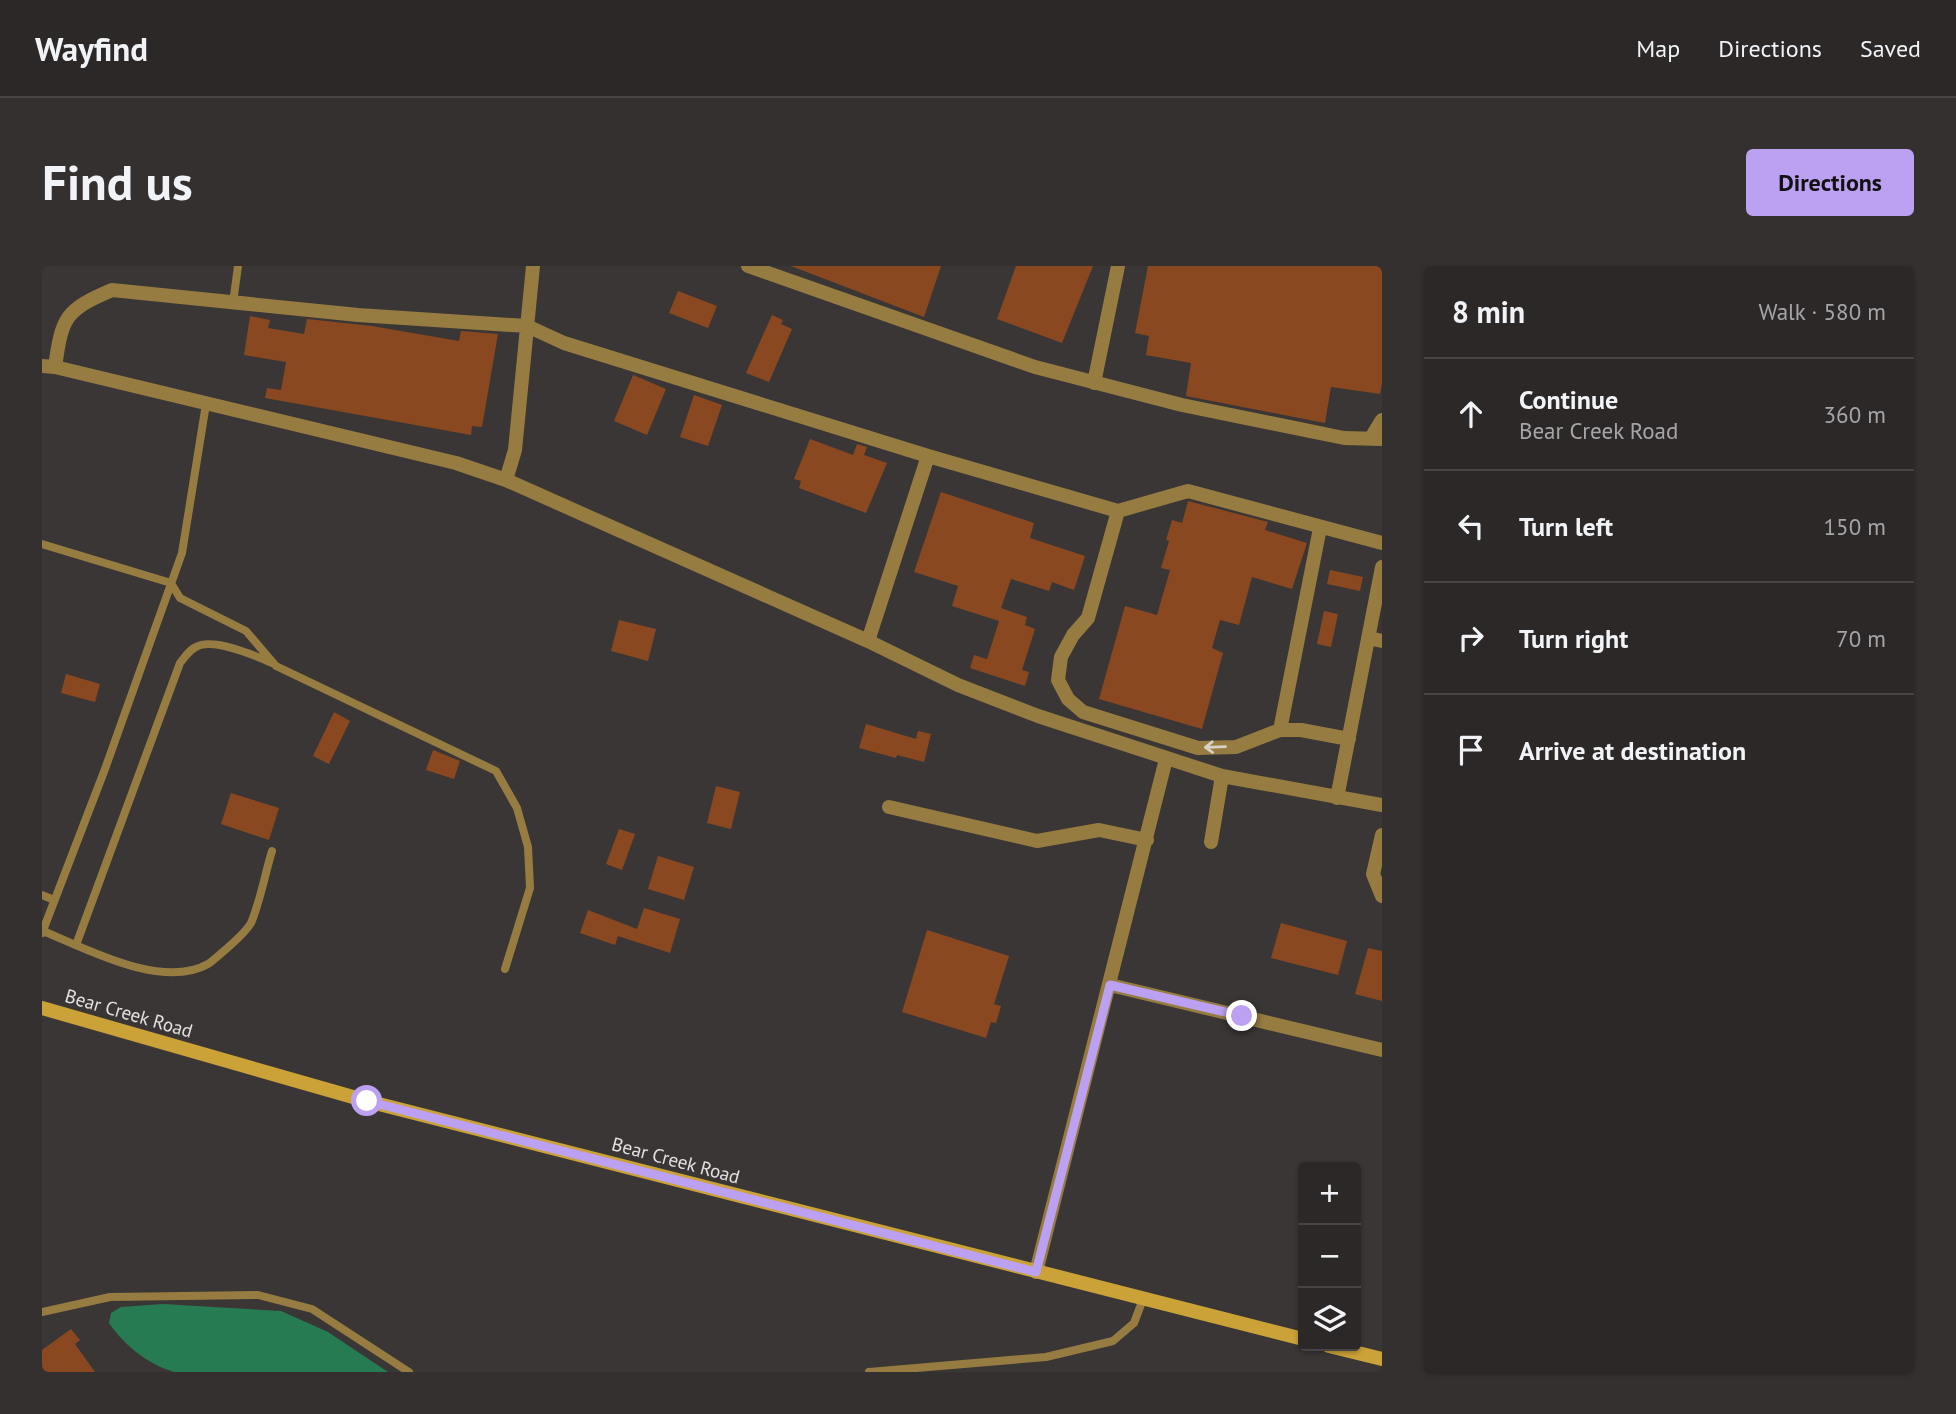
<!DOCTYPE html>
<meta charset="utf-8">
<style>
body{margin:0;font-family:"PT Sans",sans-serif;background:#343030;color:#f1f3f6}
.controls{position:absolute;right:21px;bottom:21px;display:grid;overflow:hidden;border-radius:7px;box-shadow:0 2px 5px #0004}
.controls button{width:63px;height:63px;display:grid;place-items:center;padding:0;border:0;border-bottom:2px solid #484445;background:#2c2828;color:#f1f3f6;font:35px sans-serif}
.stop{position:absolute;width:21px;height:21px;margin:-16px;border:5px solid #bca0f2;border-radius:50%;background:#fff}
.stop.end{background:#bca0f2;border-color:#fff;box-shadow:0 2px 7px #0008}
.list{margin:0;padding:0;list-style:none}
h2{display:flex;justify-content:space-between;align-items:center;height:91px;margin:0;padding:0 28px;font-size:30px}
h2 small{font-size:23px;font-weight:400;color:#a6a6a8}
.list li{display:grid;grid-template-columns:46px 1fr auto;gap:21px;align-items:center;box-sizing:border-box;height:112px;padding:0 28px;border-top:2px solid #484445}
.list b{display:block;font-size:26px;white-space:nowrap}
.list p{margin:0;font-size:23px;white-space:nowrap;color:#a6a6a8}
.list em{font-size:23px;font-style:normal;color:#a6a6a8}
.icon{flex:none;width:38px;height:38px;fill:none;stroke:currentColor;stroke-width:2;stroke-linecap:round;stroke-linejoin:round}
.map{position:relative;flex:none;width:1340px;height:1106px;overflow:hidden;border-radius:7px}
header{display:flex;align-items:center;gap:42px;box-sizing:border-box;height:98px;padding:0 35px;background:#2c2828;border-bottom:2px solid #484445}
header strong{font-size:33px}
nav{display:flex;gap:38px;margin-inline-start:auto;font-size:24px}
.intro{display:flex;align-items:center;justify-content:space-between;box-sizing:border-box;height:168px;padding:0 42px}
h1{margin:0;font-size:49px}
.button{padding:18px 32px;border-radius:7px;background:#bca0f2;color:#111;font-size:24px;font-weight:700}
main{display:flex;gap:42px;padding:0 42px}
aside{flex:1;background:#2c2828;border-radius:7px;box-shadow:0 2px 5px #0004}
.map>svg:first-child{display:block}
</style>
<header>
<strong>Wayfind</strong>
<nav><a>Map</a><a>Directions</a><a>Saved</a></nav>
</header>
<div class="intro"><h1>Find us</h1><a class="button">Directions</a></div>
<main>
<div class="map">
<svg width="1340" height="1106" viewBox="0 0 1340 1106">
<rect width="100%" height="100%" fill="#3a3635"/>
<path fill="#267b52" d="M121,1038L239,1045L286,1066L346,1106H132C105,1098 82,1079 67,1057L69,1047L79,1041Z"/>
<path fill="#8a4820" d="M749,0H899L882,51Z
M974,0H1051L1020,77L955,53Z
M1106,0H1340V117L1338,128L1289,121L1283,157L1144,130L1149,97L1104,89L1107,70L1093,67Z
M636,25L675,40L666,62L627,47Z
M730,49L741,54L739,58L750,63L727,116L704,107Z
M208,50L228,54L226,62L262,68L265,53L330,60L417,75L419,65L456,68L440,161L430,160L429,169L223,132L225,122L239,124L244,96L202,89Z
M591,109L624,123L605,169L572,155Z
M652,129L680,139L666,180L638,171Z
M768,173L811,189L815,178L825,181L822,189L845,197L824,247L757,222L759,215L752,213Z
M899,226L992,257L988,272L1043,290L1032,324L1010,316L1007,325L969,313L959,342L985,351L983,359L993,363L980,404L987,406L983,420L928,402L932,389L945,393L957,355L910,340L916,320L872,306Z
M1146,235L1226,256L1223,264L1265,277L1250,323L1210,311L1197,359L1178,354L1170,382L1181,387L1160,463L1057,433L1083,340L1115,349L1128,304L1119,302L1127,275L1124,274L1130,254L1140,257Z
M1288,304L1321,311L1318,325L1285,318Z
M1282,345L1296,348L1289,381L1275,378Z
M577,354L614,363L606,395L569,385Z
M24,408L58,418L53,436L19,427Z
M292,446L308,455L287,498L271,490Z
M824,458L874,473L876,465L889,468L882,496L855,489L854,492L817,482Z
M391,484L418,495L412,513L384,504Z
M674,520L698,526L689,563L665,557Z
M189,527L237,542L227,574L179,558Z
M577,563L593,568L580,604L564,598Z
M616,590L652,601L642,634L606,623Z
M602,642L638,653L628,687L576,670L573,679L538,667L546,644L595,663Z
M1239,657L1305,675L1296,709L1229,692Z
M885,664L967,690L952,738L959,740L954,757L949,756L944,772L860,746Z
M1326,682L1340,685V735L1313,728Z
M29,1063L38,1074L33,1078L53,1106H0V1084Z"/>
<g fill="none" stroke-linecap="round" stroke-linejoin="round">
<path stroke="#967c40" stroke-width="8" d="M191,37L196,0
M0,278L129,317L138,332L204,365L234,400L454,505L475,542L486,581L488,622L463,703
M0,629L12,634
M1,665C45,683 120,724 166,698C172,694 177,689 183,684C191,677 203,667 209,657C217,640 224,604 230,585
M0,667L63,503L140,287L164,138
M34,679L138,397C143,391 147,384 154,381C171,371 214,390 230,397
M0,1046L68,1031L216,1029L270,1043L367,1106
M827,1106L1004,1091L1071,1075L1092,1057L1101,1033"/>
<path stroke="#967c40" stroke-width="14" d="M706,0L993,101L1140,139L1302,172L1340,173
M0,100L13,101L414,197L464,214L826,375L916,419L996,450L1180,510L1340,539
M13,101C20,51 23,44 70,24L316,49L485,60L522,77L886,190L1076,245L1146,225L1340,277
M1052,117L1076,0
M1329,172L1340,154
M464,214L473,184L491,0
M1076,245L1046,352L1031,369L1019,391L1016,414L1026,433L1041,446L1156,482L1194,481L1238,464H1259L1307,473
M1326,372L1340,375
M826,375L886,190
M1238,464L1278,262
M1295,532L1340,301
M847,541L995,575L1057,564L1105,574
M1340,569L1331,608L1340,630
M1169,576L1180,510
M1068,719L1340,784
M994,1006L1124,493"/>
<path stroke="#cba238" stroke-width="14" d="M0,742L325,835L1261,1073
M1287,1080L1340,1093"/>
</g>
<defs><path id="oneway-shaft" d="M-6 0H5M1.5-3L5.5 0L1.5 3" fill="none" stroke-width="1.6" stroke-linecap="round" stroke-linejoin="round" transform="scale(1.75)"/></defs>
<use stroke="#d7d2c8" href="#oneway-shaft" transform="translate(1173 481) rotate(178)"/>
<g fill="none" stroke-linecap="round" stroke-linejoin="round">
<path stroke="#bca0f2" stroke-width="9" d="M325,835L994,1006L1068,719L1200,750"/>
</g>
<g text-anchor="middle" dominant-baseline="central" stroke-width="6" stroke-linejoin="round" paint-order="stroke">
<g font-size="19" fill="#e3e1e0" stroke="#3a3635">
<text transform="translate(87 747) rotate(16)">Bear Creek Road</text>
<text transform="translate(634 894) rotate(15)">Bear Creek Road</text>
</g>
</g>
</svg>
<div class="controls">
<button>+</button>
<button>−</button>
<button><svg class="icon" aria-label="layers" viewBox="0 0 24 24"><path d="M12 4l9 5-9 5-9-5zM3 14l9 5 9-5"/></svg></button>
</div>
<div class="stop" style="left:325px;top:835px"></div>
<div class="stop end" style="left:1200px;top:750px"></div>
</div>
<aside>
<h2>8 min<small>Walk · 580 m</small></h2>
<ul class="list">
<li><svg class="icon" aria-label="ahead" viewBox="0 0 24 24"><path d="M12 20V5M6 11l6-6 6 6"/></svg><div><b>Continue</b><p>Bear Creek Road</p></div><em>360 m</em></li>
<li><svg class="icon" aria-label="left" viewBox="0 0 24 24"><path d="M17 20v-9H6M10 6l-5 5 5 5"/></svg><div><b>Turn left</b></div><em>150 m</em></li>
<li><svg class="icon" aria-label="right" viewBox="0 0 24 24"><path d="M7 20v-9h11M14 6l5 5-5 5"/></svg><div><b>Turn right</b></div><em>70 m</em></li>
<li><svg class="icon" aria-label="arrive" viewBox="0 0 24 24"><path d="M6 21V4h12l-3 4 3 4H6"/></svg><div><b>Arrive at destination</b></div></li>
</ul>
</aside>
</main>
